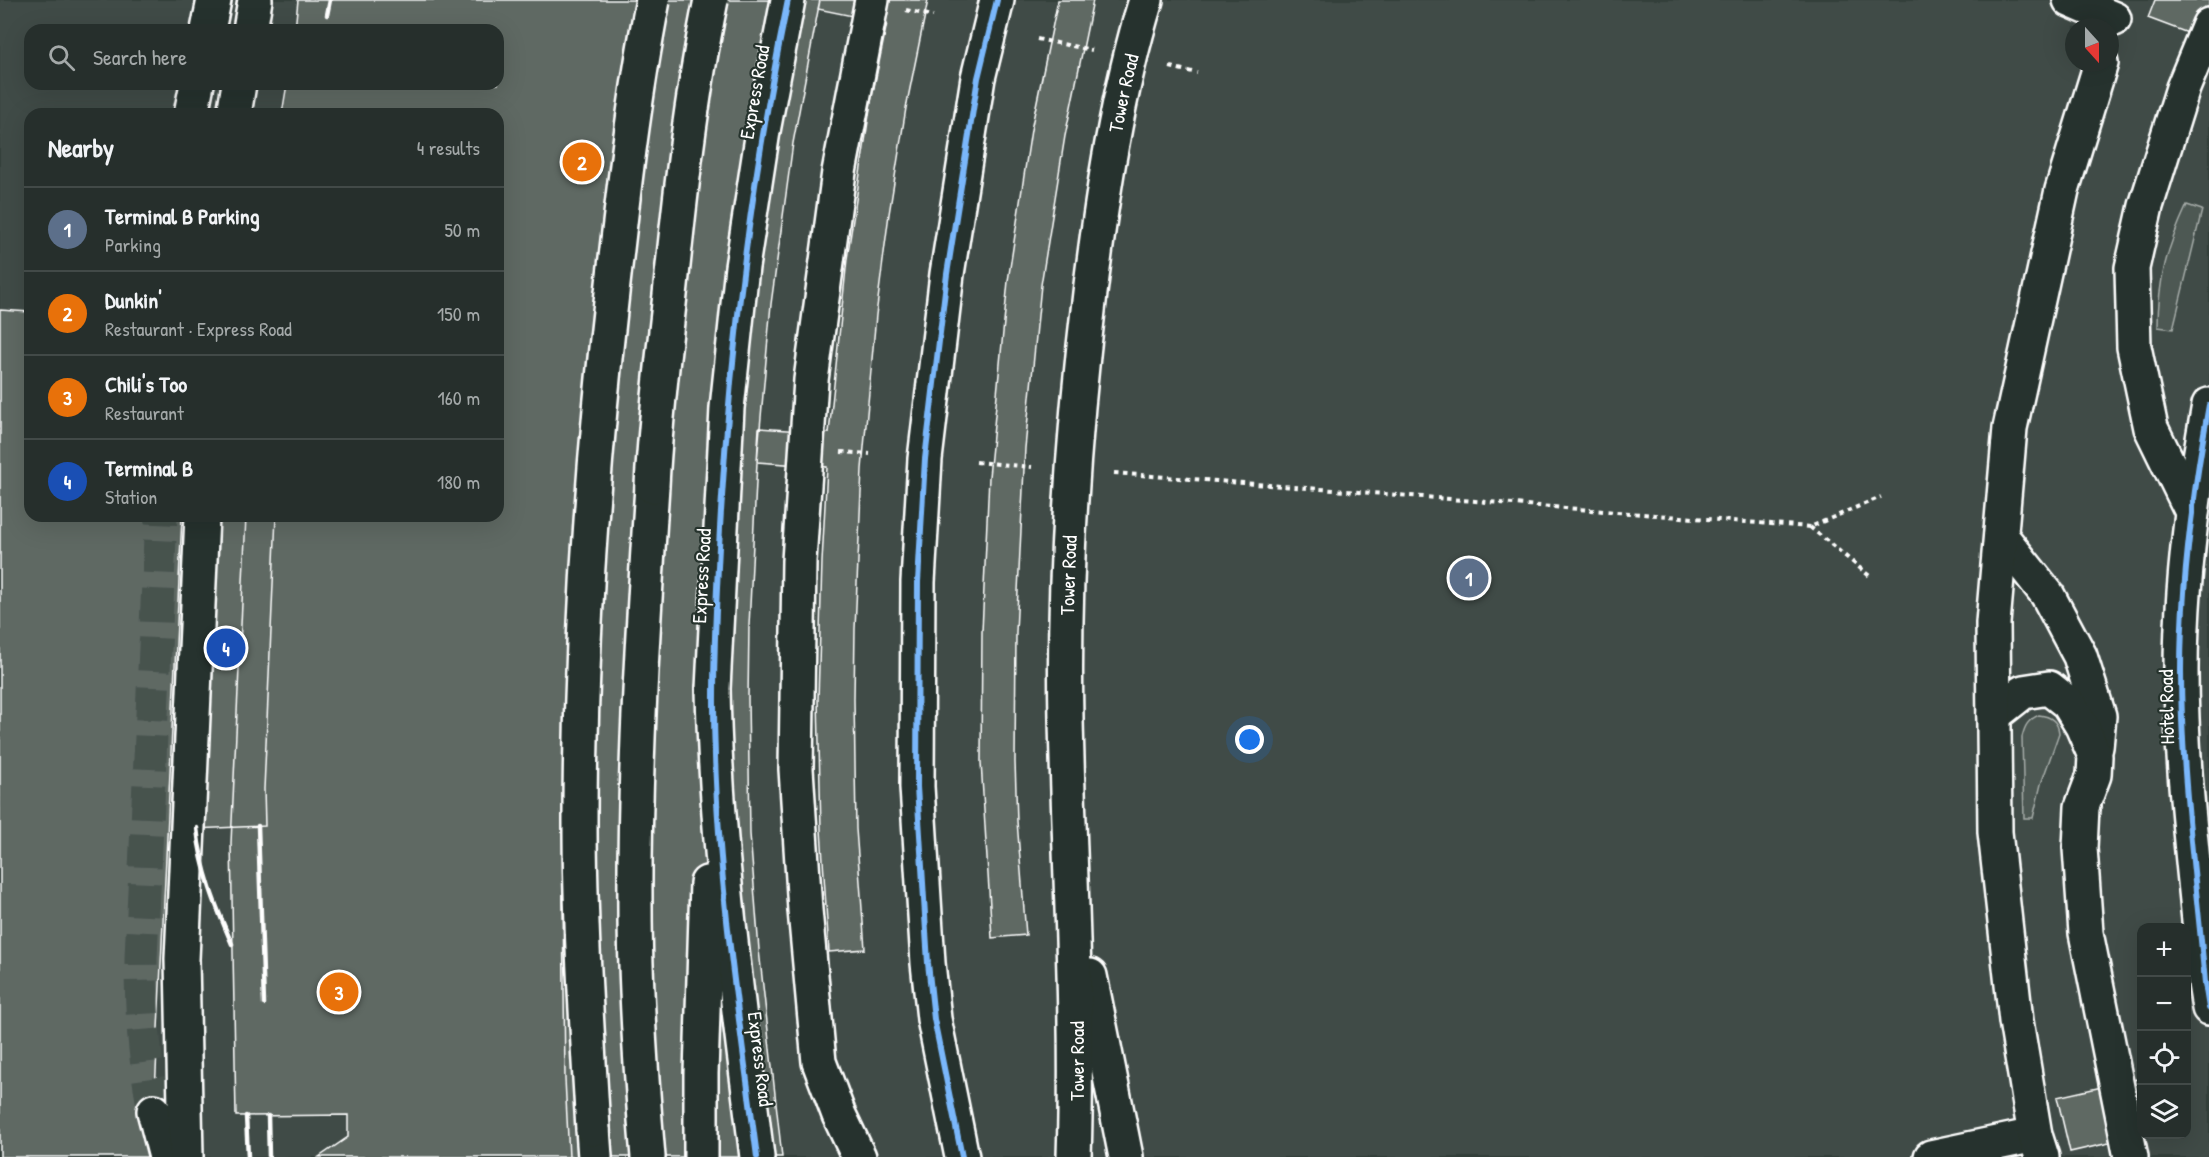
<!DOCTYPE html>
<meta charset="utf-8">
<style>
body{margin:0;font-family:"Patrick Hand",sans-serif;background:#2e3734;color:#f1f3f6}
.controls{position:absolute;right:18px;bottom:18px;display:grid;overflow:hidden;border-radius:12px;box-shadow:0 6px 24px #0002}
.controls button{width:54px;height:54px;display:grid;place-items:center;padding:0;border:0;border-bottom:2px solid #424a48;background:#262f2c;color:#f1f3f6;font:30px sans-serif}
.compass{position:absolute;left:2065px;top:18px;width:54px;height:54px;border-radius:50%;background:#262f2c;box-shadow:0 6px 24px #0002;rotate:159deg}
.you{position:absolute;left:1250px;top:740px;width:21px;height:21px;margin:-15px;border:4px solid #fff;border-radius:50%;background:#1a73e8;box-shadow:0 0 0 9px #1a73e833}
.badge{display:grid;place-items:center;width:39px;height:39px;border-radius:50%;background:#8abfa5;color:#fff;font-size:20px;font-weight:700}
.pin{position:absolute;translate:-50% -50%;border:3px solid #fff;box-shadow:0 2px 6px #0006}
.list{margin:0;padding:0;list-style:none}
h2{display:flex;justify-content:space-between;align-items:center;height:78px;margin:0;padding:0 24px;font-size:26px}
h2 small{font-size:20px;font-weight:400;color:#a4a9a9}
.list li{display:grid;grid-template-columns:39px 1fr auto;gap:18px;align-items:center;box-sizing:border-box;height:84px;padding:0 24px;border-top:2px solid #424a48}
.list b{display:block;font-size:22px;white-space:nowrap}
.list p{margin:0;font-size:20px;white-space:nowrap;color:#a4a9a9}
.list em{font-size:20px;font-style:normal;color:#a4a9a9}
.icon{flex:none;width:33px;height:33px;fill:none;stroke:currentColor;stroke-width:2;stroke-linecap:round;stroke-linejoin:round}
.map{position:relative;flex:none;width:2209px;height:1157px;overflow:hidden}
.search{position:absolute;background:#262f2c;box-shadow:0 6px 24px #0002;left:24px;top:24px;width:480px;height:66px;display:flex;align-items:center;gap:15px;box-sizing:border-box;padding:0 21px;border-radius:18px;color:#a4a9a9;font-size:22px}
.panel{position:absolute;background:#262f2c;box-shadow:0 6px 24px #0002;left:24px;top:108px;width:480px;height:414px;border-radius:18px}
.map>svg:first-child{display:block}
</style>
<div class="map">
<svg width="2209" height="1157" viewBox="0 0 2209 1157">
<rect width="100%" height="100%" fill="#333f3a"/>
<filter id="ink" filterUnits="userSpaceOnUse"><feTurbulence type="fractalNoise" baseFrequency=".0167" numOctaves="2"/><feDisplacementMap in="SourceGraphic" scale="12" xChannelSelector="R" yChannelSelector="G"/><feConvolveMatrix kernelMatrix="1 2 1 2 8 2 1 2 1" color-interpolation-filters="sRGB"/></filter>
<g filter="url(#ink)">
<path fill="#404c47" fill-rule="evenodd" d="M0,0H2209V1157H0ZM2074,27H2110V63H2074ZM30,30H498V84H30ZM30,114H498V516H30ZM2142,928H2186V1134H2142Z"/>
<path fill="#4d5853" stroke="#a6aca9" stroke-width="1.5" d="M2187,205L2202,210L2173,329L2158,327C2158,279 2167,248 2187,205Z
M2039,715C2050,716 2058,721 2059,733L2041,784L2033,818H2024L2022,737C2025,725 2028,720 2039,715Z"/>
<path fill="#5f6964" stroke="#fff" stroke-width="1.5" d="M298,0H635L613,149L566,712L563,900L565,1079L569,1157H319L348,1137V1115L236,1116L231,843L246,516H498V114H282L287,84H498V30H295Z
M635,0H820L793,143L771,304L757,462L749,626L748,699L750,834L759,950L782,1157H569L565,1079L563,900L566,712L613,149Z
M820,0H928L906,108L889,214L876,315L862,469L855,629L854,699L856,829L865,949L829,952L821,830L818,699L822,562L827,467L757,462L759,428L829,433L847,259L871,102L887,23L818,9Z
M1058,0H1093L1065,136L1041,285L1025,448L1016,632L1015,762L1017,821L1026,935L992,938L981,762L982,632L989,477L1008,281L1031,130Z
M2155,0H2209V41L2148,18Z
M0,310L30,312V516H182L152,1157H0Z
M202,516H276L264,789L265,826L193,829Z
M2142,1078V1134H2148L2070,1152L2057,1097Z"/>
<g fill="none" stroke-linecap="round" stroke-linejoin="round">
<path stroke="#47524e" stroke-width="33" stroke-dasharray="33 16" stroke-linecap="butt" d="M154,1111C144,1056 141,1013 141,958L161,516"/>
<g stroke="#fff" stroke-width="38">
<g id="minor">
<path d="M2070,0L2114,19"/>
<path d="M208,30L214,0"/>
<path d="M250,30L255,0"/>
<path d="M191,114L197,84"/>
<path d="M234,114L239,84"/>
<path d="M763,131L788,0"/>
<path d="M2209,405C2193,492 2181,581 2181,671C2181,775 2196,879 2205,983L2209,1008"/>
<path d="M2192,512L2151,428L2134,347L2132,268L2146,206L2183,88L2209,25"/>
<path d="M2001,536L2047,594L2080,656L2099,716L2096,747"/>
<path d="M713,689C716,847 738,1001 757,1157"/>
<path d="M1994,715L2023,692L2049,688L2068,703L2082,726L2095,756L2094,775L2082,807L2080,848L2086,933L2131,1157"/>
<path d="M1090,976L1126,1157"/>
<path d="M154,1111L166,1157"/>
<path d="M593,1129L595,1157"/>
<path d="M186,1157L182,959L202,516"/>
<path d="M648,1157C641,1074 635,991 635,908C634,767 643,626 652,486"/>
<path d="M701,1157V1074L707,883"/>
<path d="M859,1157L839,1115L819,1062L805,910L796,769L799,561L811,380L839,172L872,0"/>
<path d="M962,1157L934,1019L928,963L917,787L918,582L925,459L947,274L978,78L997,0"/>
<path id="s1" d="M1074,1157C1079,1011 1069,865 1066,719C1063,576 1073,434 1090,293C1102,195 1117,95 1146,0"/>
<path d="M1931,1157L2035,1135"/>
<path d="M2042,1157L2035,1135L2016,1021L1995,832L1993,623L2010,428L2062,190L2101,63"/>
</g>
</g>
<path stroke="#fff" stroke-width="4" stroke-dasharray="4.5 4.5" stroke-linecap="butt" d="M906,10L933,16
M1037,39L1092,50
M1170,67L1197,73
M841,452L870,454
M976,462L1032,467
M1114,473L1810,527L1881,497
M1810,527L1872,578"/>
<use href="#minor" stroke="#26332d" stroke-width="33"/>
<path stroke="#fff" stroke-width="4.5" d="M327,15L330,0
M258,826L264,1004
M197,828C201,870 216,907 232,944
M246,1116L248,1157
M268,1116L269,1157"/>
<g stroke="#fff" stroke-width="38" stroke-linecap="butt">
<path id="minor-bridge" d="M652,486C655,422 663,359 670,295C680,196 691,97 711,0
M713,689L727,408L742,267L763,131
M593,1129C587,1027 580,925 580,822C580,646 592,469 612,293C623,195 634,97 653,0"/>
</g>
<use href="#minor-bridge" stroke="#26332d" stroke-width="33"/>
<g stroke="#26332d" stroke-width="10">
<path id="cycleway" d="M2209,405C2193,492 2181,581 2181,671C2181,775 2196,879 2205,983L2209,1008
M757,1157C740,1024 719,890 715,756C712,679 716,604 720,528C730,350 752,174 788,0
M962,1157L934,1019L928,963L917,787L918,582L925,459L947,274L978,78L997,0"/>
</g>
<use href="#cycleway" stroke="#7ab7fb" stroke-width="6"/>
</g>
</g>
<g text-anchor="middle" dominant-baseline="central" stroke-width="4.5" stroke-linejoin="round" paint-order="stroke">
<g font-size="20" fill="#fff" stroke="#26332d">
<text transform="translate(754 92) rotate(-80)">Express Road</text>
<text stroke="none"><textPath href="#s1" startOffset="1068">Tower Road</textPath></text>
<text stroke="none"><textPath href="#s1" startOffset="582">Tower Road</textPath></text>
<text transform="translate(701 576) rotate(-87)">Express Road</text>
<text transform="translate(2166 707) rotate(-91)">Hotel Road</text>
<text transform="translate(761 1059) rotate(83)">Express Road</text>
<text transform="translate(1076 1061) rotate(-90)">Tower Road</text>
</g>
</g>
</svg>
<div class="controls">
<button>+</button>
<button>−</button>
<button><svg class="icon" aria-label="locate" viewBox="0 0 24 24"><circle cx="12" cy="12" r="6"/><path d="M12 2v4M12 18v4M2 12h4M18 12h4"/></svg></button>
<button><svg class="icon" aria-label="layers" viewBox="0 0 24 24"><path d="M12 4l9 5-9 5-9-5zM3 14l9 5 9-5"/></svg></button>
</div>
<svg class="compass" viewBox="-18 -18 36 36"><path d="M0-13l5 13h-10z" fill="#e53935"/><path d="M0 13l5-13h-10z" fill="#a4a9a9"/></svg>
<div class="you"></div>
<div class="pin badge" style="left:1469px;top:578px;background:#5c6f8a">1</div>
<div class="pin badge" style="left:582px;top:162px;background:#e8710a">2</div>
<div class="pin badge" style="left:339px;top:992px;background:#e8710a">3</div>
<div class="pin badge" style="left:226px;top:648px;background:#1a4fb4">4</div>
<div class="search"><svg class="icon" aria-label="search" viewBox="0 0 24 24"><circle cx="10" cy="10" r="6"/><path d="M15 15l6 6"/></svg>Search here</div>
<section class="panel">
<h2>Nearby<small>4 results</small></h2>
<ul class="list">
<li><span class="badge" style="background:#5c6f8a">1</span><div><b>Terminal B Parking</b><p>Parking</p></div><em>50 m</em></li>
<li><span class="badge" style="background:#e8710a">2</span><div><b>Dunkin'</b><p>Restaurant · Express Road</p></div><em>150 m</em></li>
<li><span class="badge" style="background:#e8710a">3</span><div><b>Chili's Too</b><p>Restaurant</p></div><em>160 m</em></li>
<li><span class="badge" style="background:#1a4fb4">4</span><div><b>Terminal B</b><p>Station</p></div><em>180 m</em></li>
</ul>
</section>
</div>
